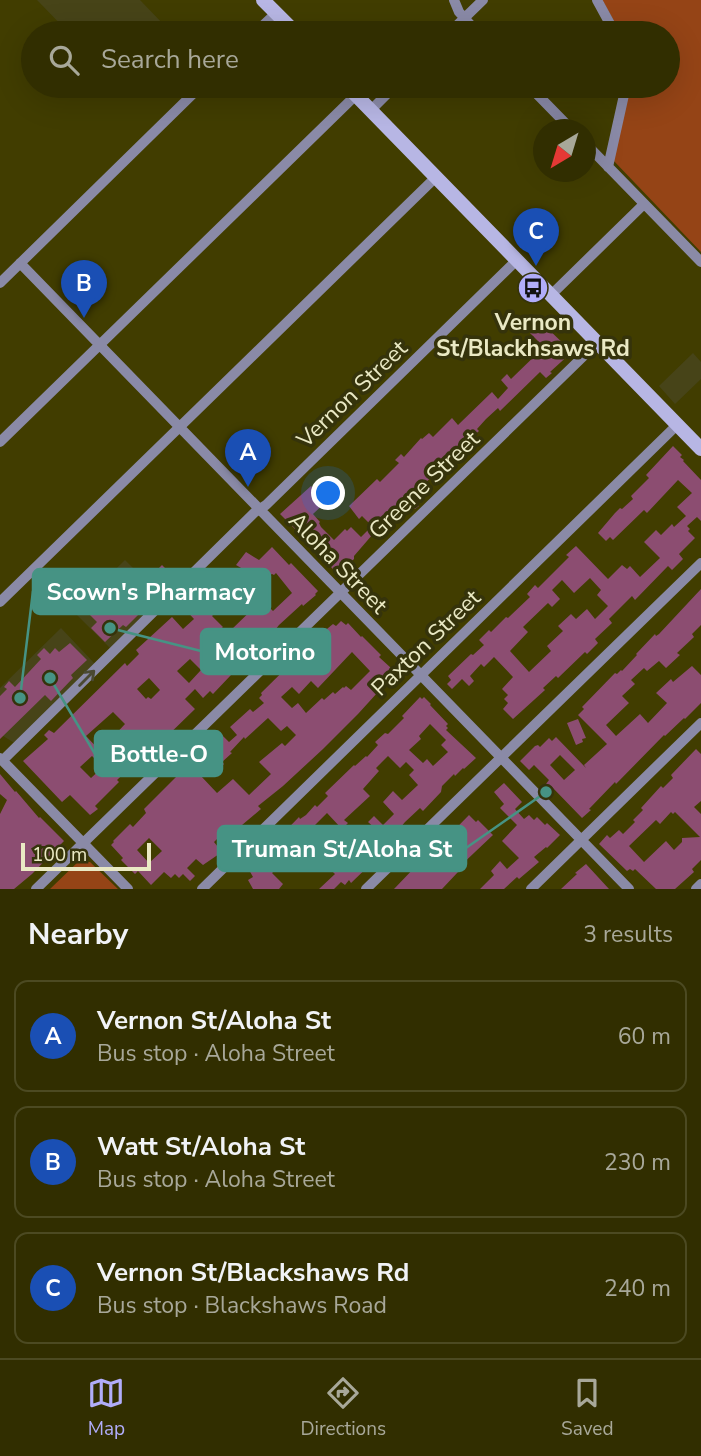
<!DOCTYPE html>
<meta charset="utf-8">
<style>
body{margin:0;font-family:"Nunito Sans",sans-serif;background:#3d3a0f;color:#f1f3f6}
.compass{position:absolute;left:533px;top:119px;width:63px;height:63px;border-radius:50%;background:#312e00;box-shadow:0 7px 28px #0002;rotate:218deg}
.scale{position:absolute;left:21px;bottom:18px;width:130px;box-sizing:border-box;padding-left:7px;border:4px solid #eae9c4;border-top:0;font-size:19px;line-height:24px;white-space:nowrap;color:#eae9c4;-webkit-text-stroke:5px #35330b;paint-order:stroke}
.you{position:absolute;left:329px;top:494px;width:24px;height:24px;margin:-18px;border:5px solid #fff;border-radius:50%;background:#1a73e8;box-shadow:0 0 0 10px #1a73e833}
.badge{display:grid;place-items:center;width:46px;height:46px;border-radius:50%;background:#b1adfa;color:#fff;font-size:23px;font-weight:700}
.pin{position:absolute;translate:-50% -58px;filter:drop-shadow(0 2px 4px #0008)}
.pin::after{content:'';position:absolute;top:37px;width:24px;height:21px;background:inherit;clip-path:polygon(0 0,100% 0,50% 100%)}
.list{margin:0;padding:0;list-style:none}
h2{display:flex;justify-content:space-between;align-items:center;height:91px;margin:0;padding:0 28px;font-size:30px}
h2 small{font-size:23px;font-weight:400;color:#a8a899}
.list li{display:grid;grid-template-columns:46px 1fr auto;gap:21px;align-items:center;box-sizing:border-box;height:112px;margin:0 14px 14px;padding:0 14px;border:2px solid #4c4a22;border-radius:14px}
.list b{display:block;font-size:26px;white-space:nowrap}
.list p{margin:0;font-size:23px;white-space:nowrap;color:#a8a899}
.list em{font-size:23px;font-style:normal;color:#a8a899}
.icon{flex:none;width:38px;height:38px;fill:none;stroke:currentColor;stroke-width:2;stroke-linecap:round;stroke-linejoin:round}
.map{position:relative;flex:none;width:701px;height:889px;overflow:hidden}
.search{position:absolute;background:#312e00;box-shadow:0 7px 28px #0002;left:21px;right:21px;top:21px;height:77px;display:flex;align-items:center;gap:18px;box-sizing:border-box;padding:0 24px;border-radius:38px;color:#a8a899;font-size:26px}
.sheet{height:469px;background:#312e00}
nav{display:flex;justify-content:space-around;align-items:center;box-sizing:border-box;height:98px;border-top:2px solid #4c4a22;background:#312e00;font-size:19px;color:#a8a899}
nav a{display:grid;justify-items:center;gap:4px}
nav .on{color:#b1adfa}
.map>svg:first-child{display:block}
</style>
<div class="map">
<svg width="701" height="889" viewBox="0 0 701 889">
<rect width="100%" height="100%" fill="#413d00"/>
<path fill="#474418" d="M37,0H140L166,27L160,33H69Z
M693,353L701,362V379L675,404L659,386Z
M125,560L162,597L110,648L73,611Z
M61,628L95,664L16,744L0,734V688Z"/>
<path fill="#954416" d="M602,0H701V252L612,159L626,86H668V33H621Z
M79,861L90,862L118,889H50Z"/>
<path fill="#8c4d71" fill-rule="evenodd" d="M541,322L572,352L550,372L552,373L546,378L540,372L500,411L498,408L486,419L477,429L479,431L471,438L474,441L457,456L456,455L446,463L418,490L419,492L412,499L419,506L415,509L408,503L397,513L399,515L388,526L387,525L375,536L373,534L354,556V559L339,573L336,570L335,571L327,563L328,562L319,552L318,554L310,546L311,545L280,514L311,486L314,489L317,486L329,499L313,514L320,522L319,523L321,527L334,540L345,529L347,531L351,527L361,537L372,526L362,516L359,519L349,506L377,479L380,482L399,463L395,460L401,454L404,457L421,438L422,439L429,433L433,437L452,418L458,425L492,392L498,399L508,388L501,380L507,374L511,379L544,347L530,333Z
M673,446L682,455L680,457L684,460L683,461L701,480V521L697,517L687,526L690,529L688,531L695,538L679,554L683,559L672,570L668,566L635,600L632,596L609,619L612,623L595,639L598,643L587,654L585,652L558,678L556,676L543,688L545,690L513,719L503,709L508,703L504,699L508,695L502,689L513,677L494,657L484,667L481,664L470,676L474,681L469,686L462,679L452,689L447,684L451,680L448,676L471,654L473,655L484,645L479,640L489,630L491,632L506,617L508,618L510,616L530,597L527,594L535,585L538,588L569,557L566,555L576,546L608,579L622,565L627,569L630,566L640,577L660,558L644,542L656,530L661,535L672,524L674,527L686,516L677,507L692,493L678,480L647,513L644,510L613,540L610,537L606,541L598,533L615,513L620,508L622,509L633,499L631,496L649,478L646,475ZM590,578L601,590L597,595L608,606L595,619L587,609L576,619L571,614L558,626L563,631L547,646L551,651L529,672L510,651L528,632L523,627L548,603L552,607L560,599L552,590L562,580L574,593Z
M272,547L289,565L291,563L318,591L315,594L316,595L303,606L302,604L279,625L268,639L250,655L253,658L246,664L243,661L229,673L231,675L213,694L210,691L203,698L195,689L185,699L195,709L159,744L161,746L152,755L151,753L142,762L141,761L138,764L136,762L117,780L119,782L95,806L98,809L90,815L70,795L62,802L23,761L48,739L44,735L49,730L54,733L125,663L127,666L139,654L136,650L172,617L183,629L194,619L181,605L185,601L184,599L189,594L194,599L213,582L229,599L212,616L223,627L209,640L219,650L224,644L227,646L236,637L230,631L262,600L273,611L292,593L276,573L274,575L272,574L255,584L248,572L236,565L246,552L259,560ZM190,659L201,670L189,683L177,671ZM149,678L160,690L151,699L148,697L146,699L137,689ZM113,712L125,724L112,738L116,742L103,754L86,736ZM92,756L103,767L91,778L80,767Z
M162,565L176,579L171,584L168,580L155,593L158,596L152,601L149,598L138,609L141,612L126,627L123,625L105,642L91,628L97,622L84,609L96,598L99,601L105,595L109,599L121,588L116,584L125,574L130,579L135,574L144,583Z
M701,589V625L692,634L694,637L677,653L680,655L666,668L659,661L647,671L644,668L631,680L635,684L622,696L629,703L606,725L616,736L640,714L648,723L667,703L656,693L671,679L673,682L692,666L701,675V703L685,719L684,718L665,736L664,735L616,784L615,782L589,809L591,810L582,818L552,787L550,789L546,784L549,780L534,765L529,770L520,761L535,746L538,745L540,747L549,738L552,741L556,737L586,768L584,765L607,744L578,715L584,709L582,707L615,673L617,674L621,670L622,671L637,655L636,654L655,634L656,636L659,634ZM560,755L575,770L564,780L550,765Z
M341,621L346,625L348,623L361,637L362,636L381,655L379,657L391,668L387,673L390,676L386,680L388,681L358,714L323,749L283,786L258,806L261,809L242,825L244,827L234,837L226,830L214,842L222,852L203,865L196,859L187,868L195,876L190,881L183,874L179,878L175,874L171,878L164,872L151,885L138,871L135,874L121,860L123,858L111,845L114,842L113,841L130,824L133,827L146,813L144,809L176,777L174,776L185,764L188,767L199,756L197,754L202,749L204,752L222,735L229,742L237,735L230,727L250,709L253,712L264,703L259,698L262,695L261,693L322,633L333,624L336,626ZM352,652L370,671L351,690L346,686L344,688L343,687L335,694L333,692L324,700L322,698L306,713L298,703L292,708L281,697L292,687L299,694L311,681L318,688ZM268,718L281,731L287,726L296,735L285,746L282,743L259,762L271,774L249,795L233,779L217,793L200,775L213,763L219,769L224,764L222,762L232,753L230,752L244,737L245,739ZM149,838L162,851L149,863L137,850Z
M70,643L87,660L71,675L73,678L51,701L45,695L0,739V696L7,689L4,687L9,681L15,687L41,659L37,655L44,648L50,654L55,648L59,652Z
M420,697L422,699L424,697L431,704L430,705L448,724L446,726L448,728L446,730L476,758L464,769L463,768L455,776L454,774L442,786L441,792L423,811L420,808L405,822L400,828L402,830L396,837L393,834L383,844L385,845L376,853L379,856L351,883L349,880L345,885L341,882L334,889H319L335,874L330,869L332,866L330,864L336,858L344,865L355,854L352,851L377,830L368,822L374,816L383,825L394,814L383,802L393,791L402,800L418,785L409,775L414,770L406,762L400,768L388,756L376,768L379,771L363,789L370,796L344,820L348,823L342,829L327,813L315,825L330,840L324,847L318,841L297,861L293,858L288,862L285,860L272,873L283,884L279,889H253L248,880L253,877L248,868L254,865L255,866L266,855L264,853L299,817L300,819L306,815L315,805L317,807L328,796L325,793L354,765L355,766L366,756L367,757L378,745L375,742L385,733L388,734L404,718L402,716ZM430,724L446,740L441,745L448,752L433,766L427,759L423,763L409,750L421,739L419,736Z
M578,719L586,738L582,739L583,742L576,745L567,723Z
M696,749L701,754V801L694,807L701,814V860L692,869L694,872L675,889H656L635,869L633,871L630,869L627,871L599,844L607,835L610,838L619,830L623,834L635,822L633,820L643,810L641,808L661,786L663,788L673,778L671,775ZM671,812L673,814L675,812L700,837L682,838V842L674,850L666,841L644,862L629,846L656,820L660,824Z
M0,774L15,792L16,791L39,818L40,817L64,841L32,874L14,889H0V814L7,800L0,794Z
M504,783L522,802L515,809L524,819L529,815L534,820L537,817L545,825L547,823L560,835L547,848L546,847L534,857L539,862L519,879L517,877L504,889H480L494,875L491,871L500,861L507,869L519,858L502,841L517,825L500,808L504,804L494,792Z
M469,815L476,822L478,820L493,835L456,870L458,872L442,889H394L417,865L418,867Z
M586,864L609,889H561L577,874L575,873Z"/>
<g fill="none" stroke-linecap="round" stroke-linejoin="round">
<path stroke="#8a8aa7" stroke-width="10" d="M454,0L459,12L478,33
M597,0L615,33
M255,33L276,13
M449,33L483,0
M529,86L572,130
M371,110L395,86
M586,144L701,262
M608,167L626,86
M20,263L629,889
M0,283L201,86
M551,295L644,204
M0,442L356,95
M0,602L436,177
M0,758L128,889
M3,760L255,512L266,505L517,260
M36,889L597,343
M202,889L677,425
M366,889L701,563
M531,889L701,723
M696,889L701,884"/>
<path stroke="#b7b6e4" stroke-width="14" d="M263,0L296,33
M347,86L701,449"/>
</g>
<defs><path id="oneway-shaft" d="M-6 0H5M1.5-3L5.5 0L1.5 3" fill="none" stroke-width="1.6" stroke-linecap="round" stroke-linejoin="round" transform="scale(1.75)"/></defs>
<use stroke="#4a4932" href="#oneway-shaft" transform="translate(87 678) rotate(-45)"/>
<defs>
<g id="bus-disc" transform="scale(1.575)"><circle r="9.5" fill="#b1adfa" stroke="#35330b"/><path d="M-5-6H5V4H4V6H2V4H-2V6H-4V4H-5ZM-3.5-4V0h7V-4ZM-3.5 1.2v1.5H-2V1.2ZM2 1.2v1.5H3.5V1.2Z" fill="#111"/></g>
</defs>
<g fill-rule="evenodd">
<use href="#bus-disc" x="533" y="288"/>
</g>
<g text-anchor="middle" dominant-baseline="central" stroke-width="7" stroke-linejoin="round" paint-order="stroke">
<g font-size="23" font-weight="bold" fill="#eae9c4" stroke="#35330b">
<text x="533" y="322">Vernon<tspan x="533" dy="26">St/Blackhsaws Rd</tspan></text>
</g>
<g font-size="23" fill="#eae9c4" stroke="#35330b">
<text transform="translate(352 394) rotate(-44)">Vernon Street</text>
<text transform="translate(424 485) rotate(-44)">Greene Street</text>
<text transform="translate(338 563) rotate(46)">Aloha Street</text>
<text transform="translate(426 643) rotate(-44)">Paxton Street</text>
</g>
</g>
<path fill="none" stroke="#469384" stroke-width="2.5" d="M20 698L33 591M110 628L201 651M50 678L95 754M546 792L466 848"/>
<g fill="#469384" stroke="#35330b" stroke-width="2.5">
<circle cx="20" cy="698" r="7"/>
<circle cx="110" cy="628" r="7"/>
<circle cx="50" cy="678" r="7"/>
<circle cx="546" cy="792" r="7"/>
</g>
<g fill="#469384" stroke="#469384" stroke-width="2.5">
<rect x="33" y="569" width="237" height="45" rx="7"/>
<rect x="201" y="629" width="129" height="45" rx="7"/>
<rect x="95" y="731" width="127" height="45" rx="7"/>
<rect x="218" y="826" width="248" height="45" rx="7"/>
</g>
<g font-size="24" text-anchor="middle" font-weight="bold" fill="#fff">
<text x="151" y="600">Scown's Pharmacy</text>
<text x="265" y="660">Motorino</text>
<text x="159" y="762">Bottle-O</text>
<text x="342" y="857">Truman St/Aloha St</text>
</g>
</svg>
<svg class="compass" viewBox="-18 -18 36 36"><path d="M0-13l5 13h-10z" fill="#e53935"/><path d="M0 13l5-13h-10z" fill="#a8a899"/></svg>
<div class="scale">100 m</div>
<div class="you"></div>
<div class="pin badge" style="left:248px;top:487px;background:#1a4fb4">A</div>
<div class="pin badge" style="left:84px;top:318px;background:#1a4fb4">B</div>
<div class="pin badge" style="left:536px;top:266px;background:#1a4fb4">C</div>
<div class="search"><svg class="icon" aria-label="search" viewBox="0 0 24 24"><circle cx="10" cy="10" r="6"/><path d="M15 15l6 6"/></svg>Search here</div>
</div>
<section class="sheet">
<h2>Nearby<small>3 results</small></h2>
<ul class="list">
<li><span class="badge" style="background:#1a4fb4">A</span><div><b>Vernon St/Aloha St</b><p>Bus stop · Aloha Street</p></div><em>60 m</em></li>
<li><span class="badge" style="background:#1a4fb4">B</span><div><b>Watt St/Aloha St</b><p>Bus stop · Aloha Street</p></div><em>230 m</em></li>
<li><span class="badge" style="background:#1a4fb4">C</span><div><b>Vernon St/Blackshaws Rd</b><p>Bus stop · Blackshaws Road</p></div><em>240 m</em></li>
</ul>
</section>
<nav>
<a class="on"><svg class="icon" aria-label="map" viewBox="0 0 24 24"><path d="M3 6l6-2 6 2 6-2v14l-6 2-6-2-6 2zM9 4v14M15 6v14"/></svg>Map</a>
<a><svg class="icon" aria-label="directions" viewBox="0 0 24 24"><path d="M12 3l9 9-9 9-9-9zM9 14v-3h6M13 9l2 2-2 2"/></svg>Directions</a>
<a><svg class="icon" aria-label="saved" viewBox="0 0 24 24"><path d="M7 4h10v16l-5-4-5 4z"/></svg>Saved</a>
</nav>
